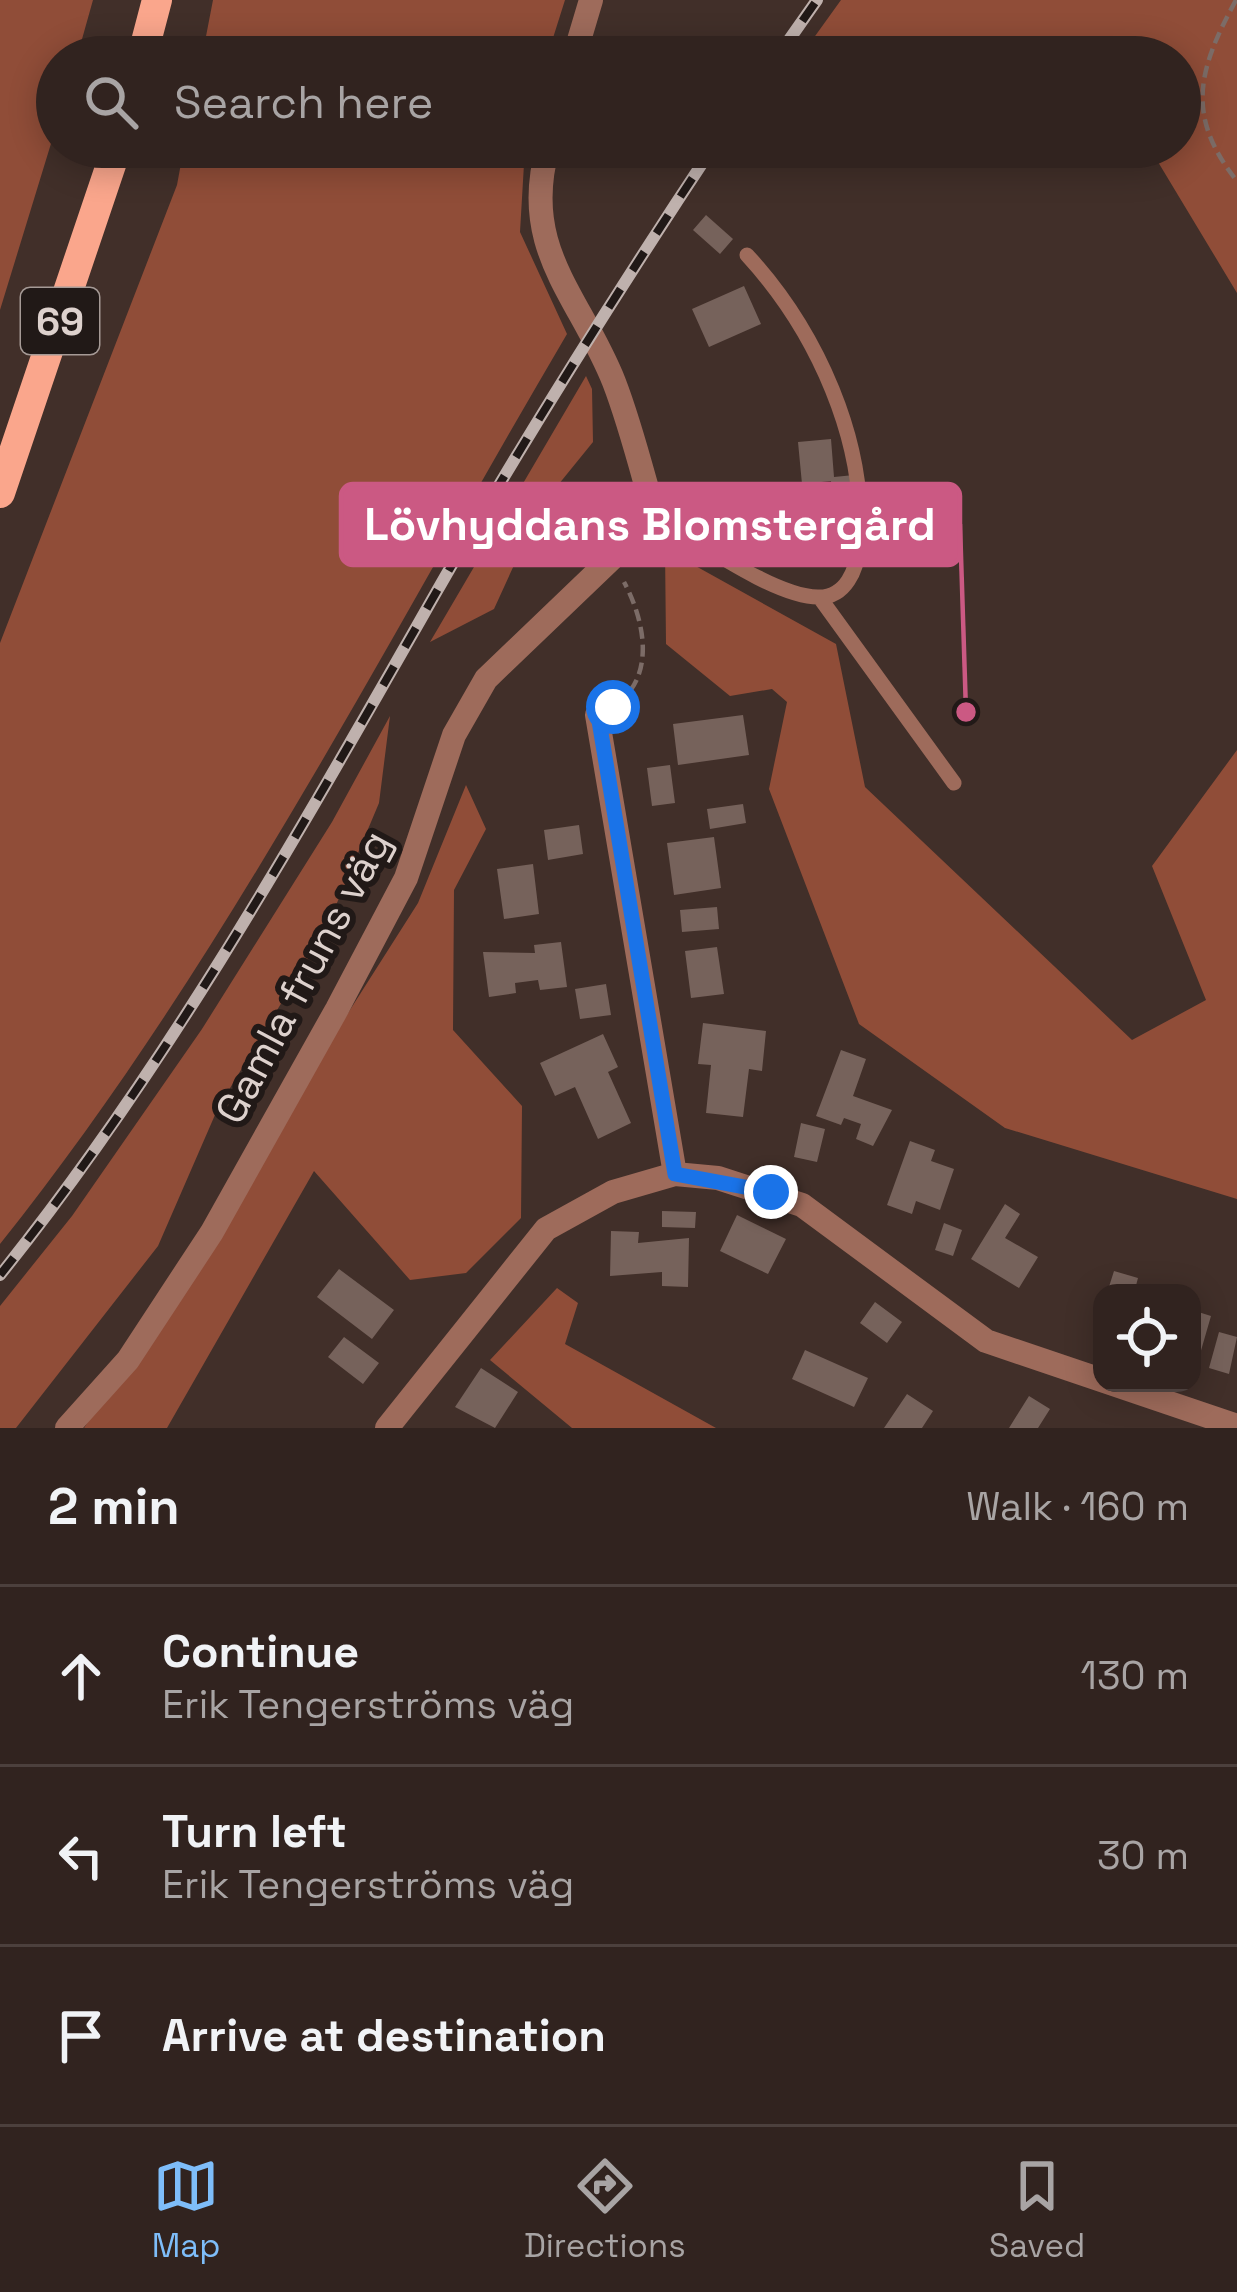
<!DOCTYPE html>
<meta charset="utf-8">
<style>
body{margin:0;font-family:"Space Grotesk",sans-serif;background:#392b28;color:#f1f3f6}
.controls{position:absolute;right:36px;bottom:36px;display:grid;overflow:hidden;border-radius:24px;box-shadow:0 6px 30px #0003}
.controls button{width:108px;height:108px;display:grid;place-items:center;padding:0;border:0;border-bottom:3px solid #4c403d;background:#31231f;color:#f1f3f6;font:60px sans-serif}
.stop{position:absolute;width:36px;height:36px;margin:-27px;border:9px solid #1a73e8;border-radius:50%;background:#fff}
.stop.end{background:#1a73e8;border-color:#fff;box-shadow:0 3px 12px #0008}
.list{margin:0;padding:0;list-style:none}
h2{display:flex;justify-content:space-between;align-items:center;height:156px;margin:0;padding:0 48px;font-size:51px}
h2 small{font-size:39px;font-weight:400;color:#a8a4a4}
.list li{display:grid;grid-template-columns:78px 1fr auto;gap:36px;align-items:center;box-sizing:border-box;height:180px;padding:0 48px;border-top:3px solid #4c403d}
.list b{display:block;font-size:45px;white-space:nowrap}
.list p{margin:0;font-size:39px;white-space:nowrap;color:#a8a4a4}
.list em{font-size:39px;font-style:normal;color:#a8a4a4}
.icon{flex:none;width:66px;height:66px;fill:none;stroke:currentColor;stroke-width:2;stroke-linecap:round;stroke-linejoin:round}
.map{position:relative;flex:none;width:1237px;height:1428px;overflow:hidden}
.search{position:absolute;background:#31231f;box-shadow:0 6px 30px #0003;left:36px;right:36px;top:36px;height:132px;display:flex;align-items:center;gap:30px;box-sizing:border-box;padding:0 42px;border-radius:66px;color:#a8a4a4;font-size:45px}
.sheet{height:696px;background:#31231f}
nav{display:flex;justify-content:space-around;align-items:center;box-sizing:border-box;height:168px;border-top:3px solid #4c403d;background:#31231f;font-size:33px;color:#a8a4a4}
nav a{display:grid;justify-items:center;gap:6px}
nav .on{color:#7ebdf9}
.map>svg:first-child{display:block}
</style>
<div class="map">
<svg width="1237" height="1428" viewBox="0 0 1237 1428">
<rect width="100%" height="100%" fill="#412f29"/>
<path fill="#904d38" d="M0,0H93L77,57H57V124L0,310Z
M213,0H565L547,57H202Z
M841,0H1237V293L1149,147H1180V57H800Z
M184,147H525L520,232L567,334C386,641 223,965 0,1244V643L177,185Z
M586,376L592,389L593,442L541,506L494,609L430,642Z
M665,549L836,644L865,787L1132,1040L1206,1000L1152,866L1237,750V1199L1005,1128L859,1024L769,789L787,702L772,689L730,696L666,644Z
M390,716L379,803L326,929L218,1108L158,1246L16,1428H0V1306L72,1216L202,1029L332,822Z
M466,785L486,829L454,890L453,1030L522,1106L521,1218L466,1273L410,1280L314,1171L167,1428H84L418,903Z
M557,1288L578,1303L565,1344L716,1428H572L490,1360Z"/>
<path fill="#76625b" d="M706,215L733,239L720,254L693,230Z
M744,286L761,324L709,347L692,309Z
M831,439L834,477L854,475L853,531L836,533L831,481L802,484L798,442Z
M743,715L749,755L678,765L673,724Z
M670,765L675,803L652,806L647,768Z
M743,804L746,823L710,829L707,809Z
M579,825L583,854L548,860L544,830Z
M714,837L721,888L674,895L667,843Z
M533,864L539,914L504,919L497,869Z
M717,907L719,929L682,932L680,910Z
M561,942L567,987L540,990L538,980L515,983L516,993L489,997L483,952L535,953L534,945Z
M717,947L724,994L691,998L685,951Z
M606,984L611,1015L580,1019L575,989Z
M703,1023L766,1031L762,1071L749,1069L743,1117L706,1113L711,1065L698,1064Z
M603,1034L618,1067L608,1072L631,1123L598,1139L575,1087L555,1096L540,1063Z
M841,1050L866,1059L853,1096L892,1110L873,1146L856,1139L861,1124L844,1118L841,1125L816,1116Z
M801,1123L825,1129L817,1162L794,1157Z
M910,1141L935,1150L931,1161L954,1169L940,1210L916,1201L912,1214L887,1205Z
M1005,1204L1020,1214L1005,1238L1038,1257L1019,1288L971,1259Z
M662,1211L696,1212L695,1228L662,1227Z
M737,1215L786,1239L768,1274L720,1251Z
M944,1223L962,1230L953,1256L935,1250Z
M611,1231L639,1232L638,1243L689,1238L688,1287L662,1286V1272L610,1276Z
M339,1269L394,1310L372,1339L317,1297Z
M1114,1271L1138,1278L1134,1293H1107Z
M875,1302L902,1322L887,1343L860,1323Z
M1192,1310L1211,1316L1200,1354L1192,1351Z
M1219,1332L1237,1337L1229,1374L1209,1368Z
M344,1337L379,1363L363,1384L328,1357Z
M805,1350L868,1378L854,1407L792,1379Z
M481,1368L518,1392L495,1428L455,1407Z
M907,1394L933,1411L922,1428H884Z
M1029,1396L1050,1409L1038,1428H1009Z"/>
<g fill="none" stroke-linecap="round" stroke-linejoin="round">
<path stroke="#7c6c67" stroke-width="4.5" stroke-dasharray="12 6" stroke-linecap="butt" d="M1236,0C1199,68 1184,115 1237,181
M618,703C656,674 644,619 624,582"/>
<path stroke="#9e6b5b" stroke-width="15" d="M655,517C695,539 774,597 818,597C846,598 857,569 859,546C868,442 816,330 747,255
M820,598L954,783"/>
<path stroke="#9e6b5b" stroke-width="24" d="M574,57L591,0
M597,715L675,1174
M67,1428L128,1360L212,1232L337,1009L406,878L454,735L486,679L655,517C642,472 631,426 614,382C580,296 519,249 548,147
M387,1428L546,1229L613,1192L675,1174L718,1178L802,1205L986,1341L1237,1426"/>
<path stroke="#faa68c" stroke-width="30" d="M142,57L157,0
M0,493L117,147"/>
<g stroke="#bfb1ad" stroke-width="12">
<path id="rail" d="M777,57L817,0
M0,1275C162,1073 289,850 417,626C509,463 609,304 713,147"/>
</g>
<use href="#rail" stroke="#211917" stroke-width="8" stroke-dasharray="22" stroke-linecap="butt"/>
</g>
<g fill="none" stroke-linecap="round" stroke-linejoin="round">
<path stroke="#1a73e8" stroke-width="15" d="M613,707L598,715L675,1174L771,1192"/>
</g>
<g text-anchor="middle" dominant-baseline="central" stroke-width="12" stroke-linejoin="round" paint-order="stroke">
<rect fill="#211917" stroke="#a59a96" stroke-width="3" x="21" y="288" width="78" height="66" rx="9"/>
<g font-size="39" font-weight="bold" fill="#ddd1cd">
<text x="60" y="321">69</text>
</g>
<g font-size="42" fill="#ddd1cd" stroke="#211917">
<text transform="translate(303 977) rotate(-62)">Gamla fruns väg</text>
</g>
</g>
<path fill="none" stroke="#cb5983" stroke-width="4.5" d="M966 712L960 524"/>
<circle fill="#cb5983" stroke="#211917" stroke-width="4.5" cx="966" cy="712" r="12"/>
<rect fill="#cb5983" stroke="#cb5983" stroke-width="4.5" x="341" y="484" width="619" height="81" rx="12"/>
<g font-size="45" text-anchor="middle" font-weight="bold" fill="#fff">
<text x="650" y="540">Lövhyddans Blomstergård</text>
</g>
</svg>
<div class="controls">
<button><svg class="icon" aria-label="locate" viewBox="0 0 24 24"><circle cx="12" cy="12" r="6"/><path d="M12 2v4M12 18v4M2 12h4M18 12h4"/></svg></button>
</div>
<div class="stop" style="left:613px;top:707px"></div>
<div class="stop end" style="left:771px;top:1192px"></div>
<div class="search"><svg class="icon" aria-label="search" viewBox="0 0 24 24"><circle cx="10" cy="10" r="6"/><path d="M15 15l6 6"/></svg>Search here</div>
</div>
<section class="sheet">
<h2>2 min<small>Walk · 160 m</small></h2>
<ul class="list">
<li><svg class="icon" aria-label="ahead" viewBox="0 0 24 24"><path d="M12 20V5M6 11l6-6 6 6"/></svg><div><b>Continue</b><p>Erik Tengerströms väg</p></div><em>130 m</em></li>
<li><svg class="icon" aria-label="left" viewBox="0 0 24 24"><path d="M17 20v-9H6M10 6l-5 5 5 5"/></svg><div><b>Turn left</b><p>Erik Tengerströms väg</p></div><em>30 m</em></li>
<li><svg class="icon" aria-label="arrive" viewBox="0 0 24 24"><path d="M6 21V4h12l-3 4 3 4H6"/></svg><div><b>Arrive at destination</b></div></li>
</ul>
</section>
<nav>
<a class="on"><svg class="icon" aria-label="map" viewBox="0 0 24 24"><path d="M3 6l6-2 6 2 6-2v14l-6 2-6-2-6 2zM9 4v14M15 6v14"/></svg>Map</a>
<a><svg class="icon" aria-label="directions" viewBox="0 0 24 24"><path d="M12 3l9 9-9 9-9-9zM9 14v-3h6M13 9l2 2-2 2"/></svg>Directions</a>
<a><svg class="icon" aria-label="saved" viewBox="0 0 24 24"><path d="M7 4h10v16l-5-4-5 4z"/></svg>Saved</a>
</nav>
